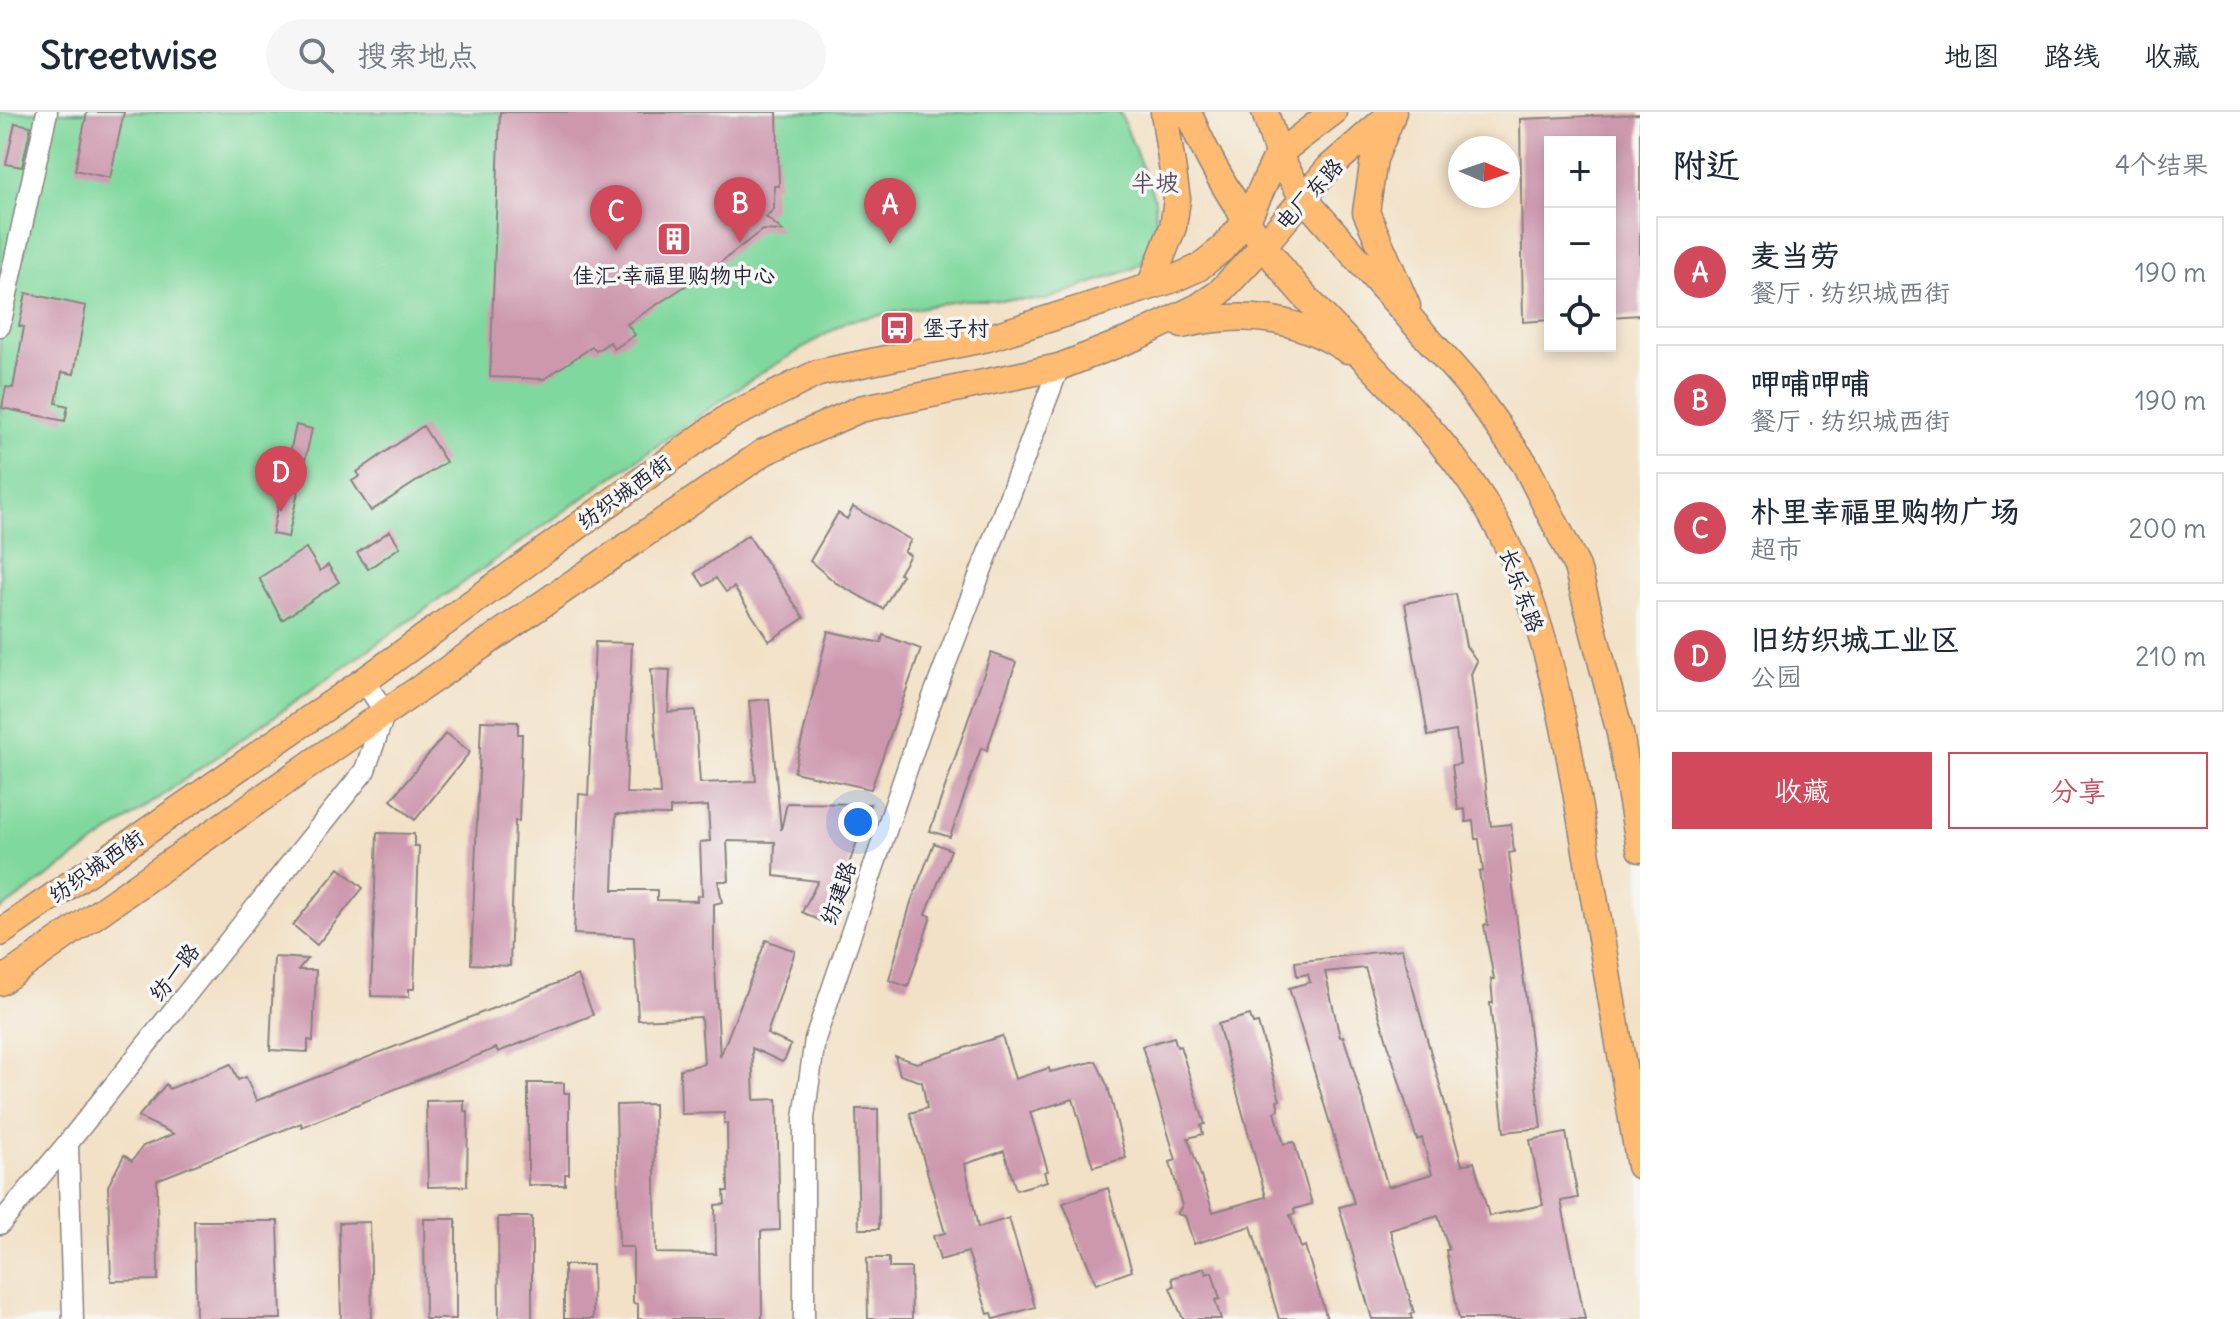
<!DOCTYPE html>
<html lang="zh">
<meta charset="utf-8">
<style>
body{margin:0;font-family:Delius,"LXGW WenKai TC",sans-serif;background:#f6f6f7;color:#1f2937}
.controls{position:absolute;right:24px;top:24px;display:grid;overflow:hidden;border-radius:0px;box-shadow:0 4px 12px #0003}
.controls button{width:72px;height:72px;display:grid;place-items:center;padding:0;border:0;border-bottom:2px solid #e0e1e3;background:#fff;color:#1f2937;font:40px sans-serif}
.compass{position:absolute;left:1448px;top:24px;width:72px;height:72px;border-radius:50%;background:#fff;box-shadow:0 4px 12px #0003;rotate:92deg}
.you{position:absolute;left:858px;top:710px;width:28px;height:28px;margin:-20px;border:6px solid #fff;border-radius:50%;background:#1a73e8;box-shadow:0 0 0 12px #1a73e833}
.badge{display:grid;place-items:center;width:52px;height:52px;border-radius:50%;background:#d1495b;color:#fff;font-size:26px;font-weight:700}
.pin{position:absolute;translate:-50% -66px;filter:drop-shadow(0 2px 4px #0008)}
.pin::after{content:'';position:absolute;top:42px;width:28px;height:24px;background:inherit;clip-path:polygon(0 0,100% 0,50% 100%)}
.list{margin:0;padding:0;list-style:none}
h2{display:flex;justify-content:space-between;align-items:center;height:104px;margin:0;padding:0 32px;font-size:34px}
h2 small{font-size:26px;font-weight:400;color:#747a83}
.list li{display:grid;grid-template-columns:52px 1fr auto;gap:24px;align-items:center;box-sizing:border-box;height:112px;margin:0 16px 16px;padding:0 16px;border:2px solid #e0e1e3;border-radius:0px}
.list b{display:block;font-size:30px;white-space:nowrap}
.list p{margin:0;font-size:26px;white-space:nowrap;color:#747a83}
.list em{font-size:26px;font-style:normal;color:#747a83}
.actions{display:flex;gap:16px;padding:24px 32px}
.actions a{flex:1;padding:18px 0;border:2px solid #d1495b;border-radius:0px;text-align:center;font-size:28px;color:#d1495b}
.actions .main{background:#d1495b;color:#fff}
.icon{flex:none;width:44px;height:44px;fill:none;stroke:currentColor;stroke-width:2;stroke-linecap:round;stroke-linejoin:round}
.map{position:relative;flex:none;width:1640px;height:1207px;overflow:hidden}
header{display:flex;align-items:center;gap:48px;box-sizing:border-box;height:112px;padding:0 40px;background:#fff;border-bottom:2px solid #e0e1e3}
header strong{font-size:38px}
nav{display:flex;gap:44px;margin-inline-start:auto;font-size:28px}
.search{width:560px;height:72px;background:#f6f6f7;display:flex;align-items:center;gap:20px;box-sizing:border-box;padding:0 28px;border-radius:44px;color:#747a83;font-size:30px}
main{display:flex}
aside{flex:1;background:#fff}
.map>svg:first-child{display:block}
</style>
<header>
<strong>Streetwise</strong>
<div class="search"><svg class="icon" aria-label="search" viewBox="0 0 24 24"><circle cx="10" cy="10" r="6"/><path d="M15 15l6 6"/></svg>搜索地点</div>
<nav><a>地图</a><a>路线</a><a>收藏</a></nav>
</header>
<main>
<div class="map">
<svg width="1640" height="1207" viewBox="0 0 1640 1207">
<rect width="100%" height="100%" fill="#f6f6f2"/>
<filter id="ink" filterUnits="userSpaceOnUse"><feTurbulence type="fractalNoise" baseFrequency=".0125" numOctaves="2"/><feDisplacementMap in="SourceGraphic" scale="16" xChannelSelector="R" yChannelSelector="G"/><feConvolveMatrix kernelMatrix="1 2 1 2 8 2 1 2 1" color-interpolation-filters="sRGB"/></filter>
<filter id="wash" filterUnits="userSpaceOnUse"><feTurbulence type="fractalNoise" baseFrequency=".006" numOctaves="4" result="noise"/><feDisplacementMap in="SourceGraphic" scale="32" xChannelSelector="R" yChannelSelector="G"/><feGaussianBlur stdDeviation="1.8" result="paint"/><feColorMatrix in="noise" values="0 0 0 0 0 0 0 0 0 0 0 0 0 0 0 0 0 1.4 0 .05"/><feComposite in="paint" operator="in"/></filter>
<g filter="url(#wash)">
<rect width="100%" height="100%" fill="#f2e1c6"/>
<path fill="#7fd89d" stroke="#507d6c" stroke-width="2" d="M0,0H1120L1155,88L1156,126L1146,148L1132,157L1045,188H962L848,209L750,268L0,798Z"/>
<g id="blocks">
<path fill="#cd98ae" fill-rule="evenodd" d="M87,0H124L110,66L75,58Z
M500,0H777L779,74H774V97L766,105L783,119L762,118L716,154L627,212L635,223L614,237L610,230L596,239L592,235L544,267L490,265Z
M1640,2V203L1610,205V30H1550V208L1523,210L1520,7Z
M15,11L31,14L22,55L6,52Z
M26,181L86,194L74,262L62,260L56,291L68,294L65,309L2,296L6,275L13,276L24,215L19,214Z
M296,313L312,317L288,425L272,422Z
M423,314L446,350L371,399L352,369L360,364L357,360Z
M853,395L911,428L904,440L910,443L899,462L902,463L883,497L836,471L810,449L838,401L847,407Z
M390,419L400,435L368,457L357,441Z
M748,423L804,506L769,529L734,475L726,480L716,466L704,474L695,461Z
M306,436L320,459L328,453L339,470L282,508L259,466Z
M1456,482L1466,534L1477,549L1471,562L1491,714L1511,712L1514,740L1509,741L1541,1016L1504,1020L1490,891H1493L1491,867H1494L1484,813H1488L1479,760L1483,759L1479,727H1475L1473,709L1466,710L1465,697L1458,698L1452,653L1460,652L1456,619L1428,624L1405,491Z
M828,519L881,531L883,523L921,537L871,677L794,660Z
M595,530L632,531L626,681L660,682L651,557L670,558L668,600L695,598L700,671L756,669L749,589L769,587L781,718L787,691L870,692L848,755L845,782L826,812L802,800L818,769L774,764L775,730L727,729L729,769H718L722,790L714,792V838L720,945L766,828L795,839L767,922L791,933L785,947L782,950L752,936L754,988L777,987L780,1118L761,1119L762,1207H638V1192L633,1191V1135H619L616,993L654,992L656,1141L716,1142L715,1093L725,1092L724,1079H728L727,1011H724V1001L681,1002L680,957L704,952L701,905L638,908L634,825L574,822L579,682L588,683ZM708,694L710,729L700,730L702,783L697,784V789L657,788V778H613L616,702L670,703V696Z
M991,541L1016,550L987,638L981,636L950,725L930,719Z
M481,609L518,610V622H522L519,709H515L510,854L471,852Z
M446,621L470,640L415,708L391,688Z
M377,721L414,722V734H419L414,877H409V885L371,884Z
M934,731L951,738L926,802L931,804L908,875L889,868L911,790Z
M339,756L363,776L317,833L293,813Z
M1402,837L1462,1053L1474,1050L1489,1104L1543,1093L1530,1028L1566,1021L1578,1086L1561,1089L1585,1207H1459L1446,1138H1449L1438,1104L1390,1118L1414,1201L1410,1202L1412,1207H1372L1339,1095L1354,1091L1289,876L1310,870L1308,862L1297,864L1295,850ZM1365,856L1417,1028L1422,1026L1432,1062L1388,1075L1349,942L1343,924L1340,925L1325,860Z
M274,845L307,847L298,858H316L313,929L308,928V940L270,938Z
M578,863L593,903L498,940L496,936L302,1015L301,1011L157,1068L158,1168L111,1169L108,1074L124,1043L132,1049L143,1034L174,1022L138,1005L166,972L169,977L231,952L238,968L246,965L256,989Z
M1250,903L1253,912L1258,911L1280,988L1277,989L1279,998L1275,1000L1284,1032L1294,1030L1312,1092L1294,1097L1295,1102L1290,1103L1301,1136L1305,1134L1327,1207H1279L1251,1114L1194,1132L1185,1104L1177,1102L1182,1094L1170,1050L1176,1048L1142,934L1174,925L1177,935L1180,934L1205,1012L1201,1013L1203,1022L1188,1026L1213,1100L1266,1085L1218,912Z
M1002,924L1015,967L1049,956L1050,960L1096,949L1108,975L1126,1046L1093,1055L1073,987L1030,1000L1048,1059L1044,1060L1047,1069L1016,1078L1004,1039L965,1052L978,1116L1009,1106L1035,1195L994,1207L992,1201L988,1202L968,1140L940,1148L933,1124L945,1121L910,1001L927,996L922,970L900,963L895,944L917,951Z
M528,971H564V981H569V1062H565V1073H528Z
M464,988V999H468L467,1074L428,1075L426,989Z
M856,997H878L879,1117H859Z
M1108,1076L1132,1159L1096,1172L1063,1091Z
M498,1105H532V1207H499Z
M424,1107H456V1207H425Z
M194,1109H278L281,1207H196Z
M370,1110L372,1207H341L339,1111Z
M867,1146H889V1156H911L912,1207H868Z
M564,1153H592L593,1207H564Z
M1204,1156L1206,1162L1212,1160L1220,1187L1215,1188L1221,1207H1183L1170,1176L1174,1174L1172,1166Z"/>
</g>
</g>
<g filter="url(#ink)">
<use href="#blocks" fill-opacity="0" stroke="#8a8280" stroke-width="2"/>
<g fill="none" stroke-linecap="round" stroke-linejoin="round">
<g stroke="#8a8280" stroke-width="23">
<path id="minor" d="M0,214L47,0
M0,1112L68,1031
M73,1207L68,1031L365,658L385,600L364,569
M804,1207V1006L815,927L920,619L1059,255"/>
</g>
<g stroke="#8a8280" stroke-width="29">
<path id="major" d="M1188,0C1215,67 1263,139 1312,192C1371,256 1435,313 1482,387C1549,494 1567,628 1588,750C1605,851 1623,952 1640,1054
M1265,0L1278,42L1302,84L1467,271L1525,352L1577,455L1620,621L1640,737
M1391,6L1374,47L1366,100L1407,194
M1150,174L1173,115L1177,87L1164,0
M1182,213C1241,199 1294,203 1347,238
M0,821L364,569L729,305L818,261L988,226L1171,168L1198,156L1222,137L1247,108L1278,42L1333,0
M0,870L339,632L764,340L860,297L1059,255L1136,225L1198,195L1219,181L1263,134L1329,56L1393,0"/>
</g>
<use href="#minor" stroke="#fff" stroke-width="20"/>
<use href="#major" stroke="#ffbb71" stroke-width="26"/>
</g>
</g>
<defs>
<g id="building-square" transform="scale(1.8)"><rect x="-9" y="-9" width="18" height="18" rx="4" fill="#d1495b" stroke="#f6f6f2"/><path d="M-4-6H4V6H1V3H-1V6H-4ZM-2.5-4.3h1.7v1.8h-1.7ZM.8-4.3h1.7v1.8H.8ZM-2.5-1h1.7V.8h-1.7ZM.8-1h1.7V.8H.8Z" fill="#fff"/></g>
<g id="bus-square" transform="scale(1.8)"><rect x="-9" y="-9" width="18" height="18" rx="4" fill="#d1495b" stroke="#f6f6f2"/><path d="M-5-6H5V4H4V6H2V4H-2V6H-4V4H-5ZM-3.5-4V0h7V-4ZM-3.5 1.2v1.5H-2V1.2ZM2 1.2v1.5H3.5V1.2Z" fill="#fff"/></g>
</defs>
<g fill-rule="evenodd">
<use href="#building-square" x="674" y="127"/>
<use href="#bus-square" x="897" y="216"/>
</g>
<g text-anchor="middle" dominant-baseline="central" stroke-width="7" stroke-linejoin="round" paint-order="stroke">
<g font-size="22" fill="#22223b" stroke="#f6f6f2">
<text transform="translate(1309 82) rotate(-48)">电厂东路</text>
<text transform="translate(624 380) rotate(-36)">纺织城西街</text>
<text transform="translate(1522 478) rotate(70)">长乐东路</text>
<text transform="translate(96 754) rotate(-35)">纺织城西街</text>
<text transform="translate(838 781) rotate(-71)">纺建路</text>
<text transform="translate(174 860) rotate(-52)">纺一路</text>
</g>
<g font-size="22" fill="#22223b" stroke="#f6f6f2">
<text x="674" y="163">佳汇·幸福里购物中心</text>
<text x="923" y="216" text-anchor="start">堡子村</text>
</g>
<g font-size="24" fill="#5e4b63" stroke="#f6f6f2">
<text x="1155" y="70">半坡</text>
</g>
</g>
</svg>
<div class="controls">
<button>+</button>
<button>−</button>
<button><svg class="icon" aria-label="locate" viewBox="0 0 24 24"><circle cx="12" cy="12" r="6"/><path d="M12 2v4M12 18v4M2 12h4M18 12h4"/></svg></button>
</div>
<svg class="compass" viewBox="-18 -18 36 36"><path d="M0-13l5 13h-10z" fill="#e53935"/><path d="M0 13l5-13h-10z" fill="#747a83"/></svg>
<div class="you"></div>
<div class="pin badge" style="left:890px;top:132px">A</div>
<div class="pin badge" style="left:740px;top:131px">B</div>
<div class="pin badge" style="left:616px;top:139px">C</div>
<div class="pin badge" style="left:281px;top:400px">D</div>
</div>
<aside>
<h2>附近<small>4个结果</small></h2>
<ul class="list">
<li><span class="badge">A</span><div><b>麦当劳</b><p>餐厅 · 纺织城西街</p></div><em>190 m</em></li>
<li><span class="badge">B</span><div><b>呷哺呷哺</b><p>餐厅 · 纺织城西街</p></div><em>190 m</em></li>
<li><span class="badge">C</span><div><b>朴里幸福里购物广场</b><p>超市</p></div><em>200 m</em></li>
<li><span class="badge">D</span><div><b>旧纺织城工业区</b><p>公园</p></div><em>210 m</em></li>
</ul>
<div class="actions"><a class="main">收藏</a><a>分享</a></div>
</aside>
</main>
